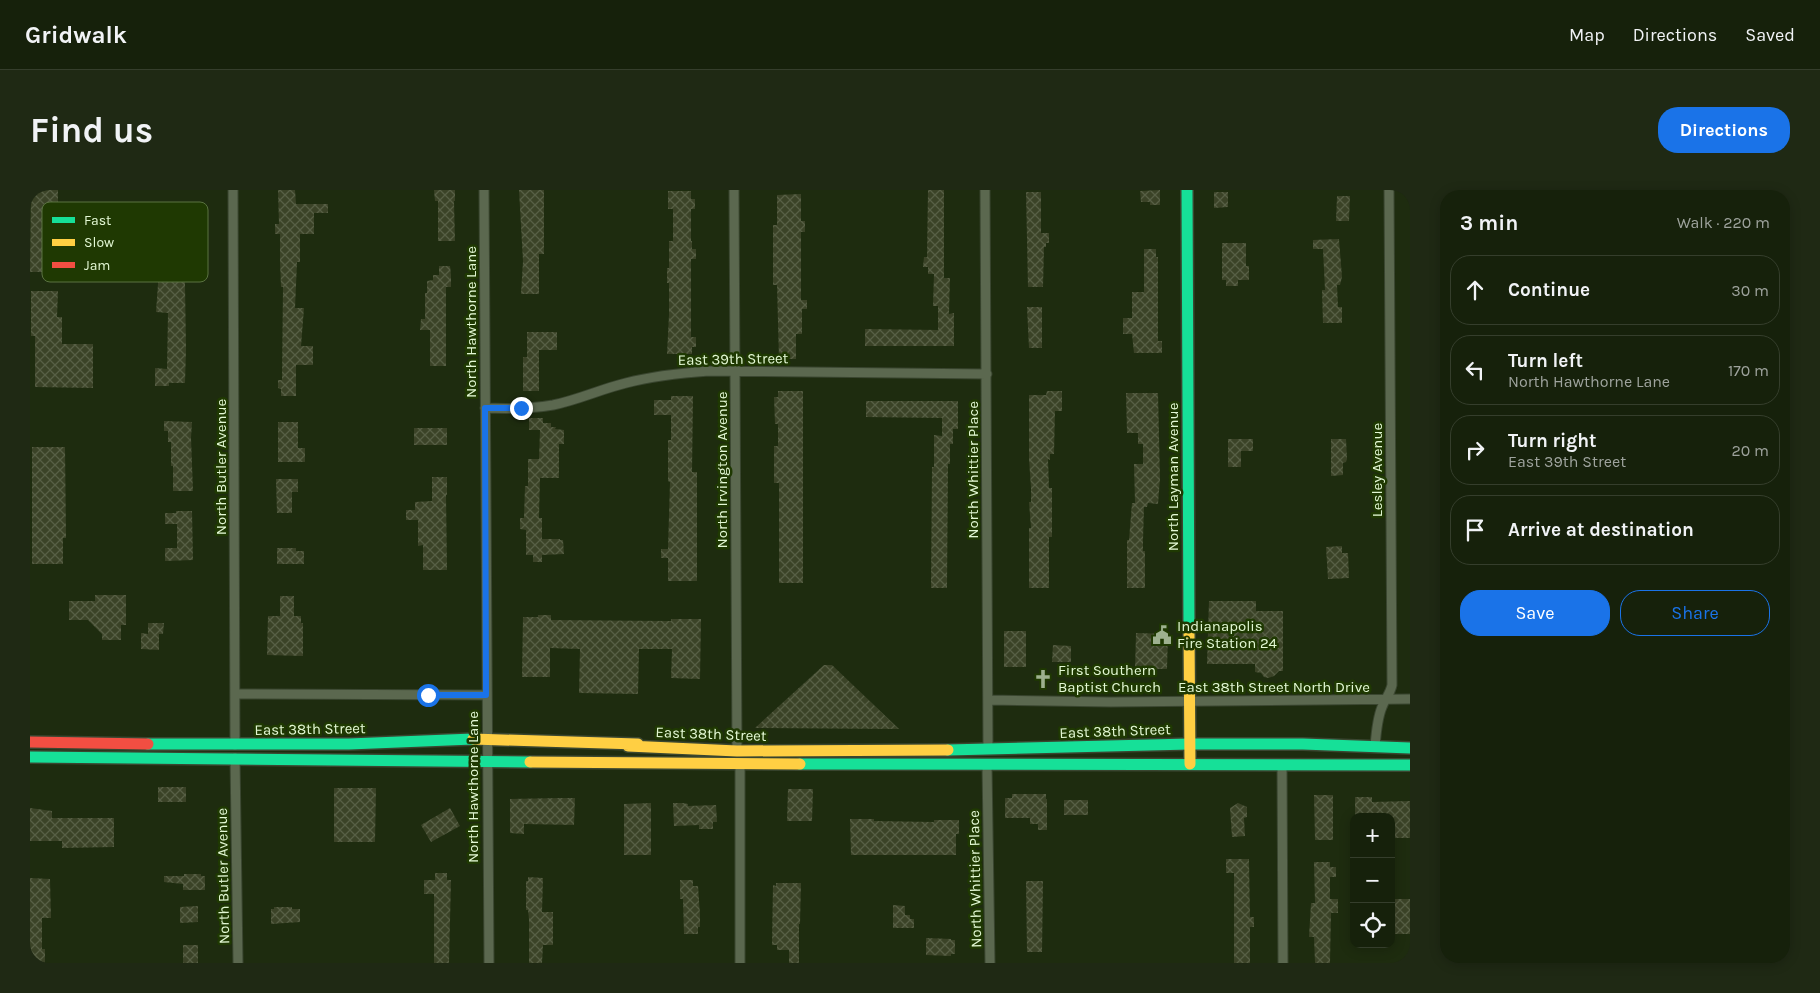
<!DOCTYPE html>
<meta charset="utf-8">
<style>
body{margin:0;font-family:Karla,sans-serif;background:#1f2914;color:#f1f3f6}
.controls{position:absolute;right:15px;bottom:15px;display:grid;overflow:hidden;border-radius:10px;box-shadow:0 2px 12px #0003}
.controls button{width:45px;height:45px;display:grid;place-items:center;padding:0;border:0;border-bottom:1px solid #353e2c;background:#16210b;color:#f1f3f6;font:25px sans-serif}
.stop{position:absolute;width:15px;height:15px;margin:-11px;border:4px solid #1a73e8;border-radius:50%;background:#fff}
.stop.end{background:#1a73e8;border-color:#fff;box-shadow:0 1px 5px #0008}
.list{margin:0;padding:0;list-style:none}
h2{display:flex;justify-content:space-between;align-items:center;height:65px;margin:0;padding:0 20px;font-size:21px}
h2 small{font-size:16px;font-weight:400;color:#9ea39d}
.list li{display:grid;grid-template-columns:32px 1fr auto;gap:15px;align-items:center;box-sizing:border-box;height:70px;margin:0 10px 10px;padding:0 10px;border:1px solid #353e2c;border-radius:20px}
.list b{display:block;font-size:19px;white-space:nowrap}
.list p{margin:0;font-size:16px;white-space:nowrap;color:#9ea39d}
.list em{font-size:16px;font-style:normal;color:#9ea39d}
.actions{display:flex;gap:10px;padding:15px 20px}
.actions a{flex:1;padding:11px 0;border:1px solid #1a73e8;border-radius:20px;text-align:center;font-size:18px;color:#1a73e8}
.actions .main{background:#1a73e8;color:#fff}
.icon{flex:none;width:28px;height:28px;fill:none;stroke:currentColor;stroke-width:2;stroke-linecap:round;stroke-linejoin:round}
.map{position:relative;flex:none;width:1380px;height:773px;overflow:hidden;border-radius:20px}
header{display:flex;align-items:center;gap:30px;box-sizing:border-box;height:70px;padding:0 25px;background:#16210b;border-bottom:1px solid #353e2c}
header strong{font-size:24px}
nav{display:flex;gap:28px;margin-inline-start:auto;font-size:18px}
.intro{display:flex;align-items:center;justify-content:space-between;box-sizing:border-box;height:120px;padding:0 30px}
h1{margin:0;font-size:35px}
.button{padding:12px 22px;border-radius:20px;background:#1a73e8;color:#fff;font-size:18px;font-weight:700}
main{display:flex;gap:30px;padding:0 30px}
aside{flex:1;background:#16210b;border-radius:20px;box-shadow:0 2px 12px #0003}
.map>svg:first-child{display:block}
</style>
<header>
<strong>Gridwalk</strong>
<nav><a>Map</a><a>Directions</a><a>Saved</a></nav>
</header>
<div class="intro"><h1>Find us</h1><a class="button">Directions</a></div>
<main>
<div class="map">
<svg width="1380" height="773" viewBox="0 0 1380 773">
<defs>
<pattern id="building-cross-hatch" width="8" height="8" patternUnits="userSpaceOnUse" patternTransform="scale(1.25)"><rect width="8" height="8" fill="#3b4327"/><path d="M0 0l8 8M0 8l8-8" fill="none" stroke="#575f45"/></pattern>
</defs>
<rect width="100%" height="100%" fill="#1e2c0f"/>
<path fill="url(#building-cross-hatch)" d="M1,0H28V18H18V53H20V82H0Z
M248,0H265L266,14H298V23H284V44H270V72H267L265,118H274L271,156H283V175H266V206H251V199L248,198V190H252L253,97H251L250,72V44H245V34H249Z
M404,0H425V11H424L425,51H408V11H405Z
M489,0H514V64H509V104H491L493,71Z
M898,0H914V88H920L919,124L924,123V156H835V139L908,140V116H903L904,84H898V77H893L894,67H897Z
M1130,0V15H1120V12H1111L1110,1Z
M638,1H661V9H665V19H661V51H662V59H666V69H661V147H666V157H662V164H637L639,125V93H637V78H639V51H643V19H638Z
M996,2H1011V43H1019V53H1016V57H1014L1013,97H998Z
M1184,2H1198V17L1184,18Z
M771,4V31H775V42H771V110H777V119H772V144H766V169H749L747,95H743V35H747V5Z
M1307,6H1320L1319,31H1306Z
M139,24L153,25L154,29L156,159L155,193H139V196H125V178L137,179L138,123L126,122L129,80H133V50H138Z
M1309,49L1312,87L1310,95H1307L1308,117H1312V133H1293L1292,100H1295L1293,59H1283V50Z
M1192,53H1216V76H1219V90H1208V96H1196V90H1192Z
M1114,59H1126V67H1128V151H1132V163H1104L1102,144H1093V128H1102V102H1114Z
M409,76H420L421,85V97H416V176H400V140H390L391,129H395V103H397V91L403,90V85H409Z
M1,101H28L27,127H32V154H63V198L5,197V146H1Z
M997,117H1012V158H999Z
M497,142H527V160H509V201H493V167H497Z
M748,201H773V393H749V293H744V256H748V234H745L744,207H748Z
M1017,201H1032V221H1025L1024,264H1020V270L1018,269L1019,298H1022V347H1019V398H999V338H1001L999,312H1001V298L999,269V205H1016Z
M1096,203H1128L1130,289L1128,314L1118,313L1117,317H1114L1113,350V361H1115V398H1097V350H1099L1102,313H1105L1104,274H1113V254H1108V243H1097Z
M641,206H663L662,282H667V391H638V368H631V359H638L640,292L638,291V250H641V225H624V210H641Z
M836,211H928V239H923V254H920V274H918L917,398H901L902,277H904V245L912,246V228L836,227Z
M499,228H513V233H521V237H526L525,239L534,240V254H529V288H510L509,328H512V349H530V350H533L534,364L512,365V372H503V365H496V340L490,339V328H494L495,296H498V269H509L510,240H499Z
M134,231L162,232L161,248L163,301H143V276H141V252H138V241H134Z
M248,232H268V258H275V272H248Z
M384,238H417V255H384Z
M1198,249H1223V261H1211V277H1198Z
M1301,249H1316L1317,269L1316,272L1313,273V285L1301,286Z
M2,257H35L36,348H33V374H2Z
M402,287H417V305H416L417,380H393V355L388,356V330H376V320H385V312L402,311Z
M246,289H268V302H262V323H247Z
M146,321H162L163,370L135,371V358H147V334H135V323H146Z
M1312,356V363H1318L1319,388L1298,389L1296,357Z
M247,358H266V361H274V374H247Z
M65,405H96V435H91V450H72V444L58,430H39V411H65Z
M250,406H264V426H271V433H273V466L237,465L238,426H250Z
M1179,411H1226V421H1253V481H1249L1244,486L1238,488L1234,487L1231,483L1225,482V474H1177Z
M508,425H521V430L641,431V429H671L670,489L641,488L642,459H609L608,504L549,503L550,459L520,458V487H492L493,427H508Z
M118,433H134L133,444H129V460L111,459V443L118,444Z
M974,441H996V477H974Z
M1106,443L1138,444L1137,479H1105Z
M1023,455L1041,456V472H1022Z
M794,475H802L869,539L725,538Z
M128,597H156V612H128Z
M304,598H346L345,652H304Z
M758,599H783L782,631H757Z
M982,604H1016V609H1017V640H1008V634H1000V628H975V608H982Z
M1284,605H1303V650H1285Z
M1325,607H1342V612L1380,611V648H1361V627H1325Z
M530,608H545L544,635L494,634V644L480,643V609Z
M1034,610H1058V625H1034Z
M621,613V665H594V614Z
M643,613H653L658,614V616L686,615L687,632H683V639H669V635L644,636Z
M1208,613L1217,617V627L1214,628L1215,646L1202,647L1200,618Z
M0,618L22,621V628H84V657L32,658V651H0Z
M420,618L430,636L401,652L391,635Z
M820,629H844V631L904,632V630H929V644H926V665H821Z
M1196,669H1219L1220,727H1224V737H1220V773H1204V683H1196Z
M1284,672H1300V677H1306V687H1300V709H1308V723H1301L1300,773H1285L1284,747H1279L1281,713H1285Z
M405,683H417V690H421L419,773H404V704H394V690H405Z
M154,684H171V686H175V700H153V694L134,692V686H154Z
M498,687L513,688L512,722H523V755H513L512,773H499V729L498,720H496V691H498Z
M0,688L20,689L21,728H12V759H15V773H0Z
M650,690H663V696H668L670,724V737H668V744H654L653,709H650Z
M996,691H1013L1012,762H997Z
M746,693H771L770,734H769V773H759V760H747V755H742L743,695L746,696Z
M1361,709H1380V744H1364V724H1361Z
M863,715L875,716V725H880V729H884V738H863Z
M168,716V732L150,733V717Z
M244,717H262V719H270V732L241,734V719H244Z
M896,748L921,749V750H925V764H921V766L896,765Z
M153,755H168V773H153Z"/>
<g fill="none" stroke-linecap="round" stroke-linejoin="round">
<g stroke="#3a4630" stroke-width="11">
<path id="street" d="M203,0L205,555
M454,0L459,773
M704,0L707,561
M955,0L958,559
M455,218C478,219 500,219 523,215C548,210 571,199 596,193C623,186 651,183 679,181L957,184
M206,504L456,505
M958,510L1081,512L1380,509
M1345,557C1346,544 1347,529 1352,517C1355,509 1360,504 1362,495L1359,0
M205,568L208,773
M710,574V773
M957,575L960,773
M1252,575L1253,773"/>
</g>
<g stroke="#3a4630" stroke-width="14">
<path id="fast" d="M1157,0L1159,442
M118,554H319L443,549
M918,560L1160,554H1273L1380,558
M0,567L500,572
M770,574L1380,575"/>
</g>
<g stroke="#3a4630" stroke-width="14">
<path id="slow" d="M1159,442L1160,574
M443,549L607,554
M608,554L598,556L707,561L918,560
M500,572L770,574"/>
</g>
<g stroke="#3a4630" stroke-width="14">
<path id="jam" d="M0,552L118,554"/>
</g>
<use href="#street" stroke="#5b684f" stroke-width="9"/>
<use href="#fast" stroke="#16e098" stroke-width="11"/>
<use href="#slow" stroke="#ffcf43" stroke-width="11"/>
<use href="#jam" stroke="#f24e42" stroke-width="11"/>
</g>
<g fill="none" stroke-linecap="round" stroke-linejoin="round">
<path stroke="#1a73e8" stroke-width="6" d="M398,505H456L455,218H491"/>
</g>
<defs>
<g id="civic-bare" transform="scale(1.5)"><path d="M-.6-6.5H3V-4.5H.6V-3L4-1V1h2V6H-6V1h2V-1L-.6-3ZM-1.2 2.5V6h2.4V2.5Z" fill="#9eb18f" stroke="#1f3902" stroke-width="2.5" paint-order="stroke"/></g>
<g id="church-bare" transform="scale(1.5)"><path d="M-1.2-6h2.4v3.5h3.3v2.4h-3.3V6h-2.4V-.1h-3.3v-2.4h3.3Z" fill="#9eb18f" stroke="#1f3902" stroke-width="2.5" paint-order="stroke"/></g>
</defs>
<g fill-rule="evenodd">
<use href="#civic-bare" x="1132" y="445"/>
<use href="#church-bare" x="1013" y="489"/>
</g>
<g text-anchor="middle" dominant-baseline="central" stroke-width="5" stroke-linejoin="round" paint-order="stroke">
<g font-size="15" fill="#e3f8d4" stroke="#1f3902">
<text transform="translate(441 132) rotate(-90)">North Hawthorne Lane</text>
<text transform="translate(703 169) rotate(-1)">East 39th Street</text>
<text transform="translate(191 277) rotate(-90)">North Butler Avenue</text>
<text transform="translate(692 280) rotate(-90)">North Irvington Avenue</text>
<text transform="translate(943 280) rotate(-90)">North Whittier Place</text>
<text transform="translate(1347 280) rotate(-90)">Lesley Avenue</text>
<text transform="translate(1143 287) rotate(-90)">North Layman Avenue</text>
<text x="1244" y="497">East 38th Street North Drive</text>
<text transform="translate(280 539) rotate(-1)">East 38th Street</text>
<text transform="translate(1085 541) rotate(-2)">East 38th Street</text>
<text transform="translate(681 544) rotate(2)">East 38th Street</text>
<text transform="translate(443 597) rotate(-90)">North Hawthorne Lane</text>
<text transform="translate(193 686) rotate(-91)">North Butler Avenue</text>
<text transform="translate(945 689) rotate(-91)">North Whittier Place</text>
</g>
<g font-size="15" fill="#e3f8d4" stroke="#1f3902" text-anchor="start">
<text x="1147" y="436">Indianapolis<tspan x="1147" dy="17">Fire Station 24</tspan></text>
<text x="1028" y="480">First Southern<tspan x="1028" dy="17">Baptist Church</tspan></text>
</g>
</g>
<rect x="12" y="12" width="166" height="80" rx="8" fill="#1f3902" stroke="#5a7241" stroke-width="1"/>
<rect x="22" y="27" width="23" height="6" fill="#16e098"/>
<rect x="22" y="49" width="23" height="7" fill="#ffcf43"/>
<rect x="22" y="72" width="23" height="6" fill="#f24e42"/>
<g font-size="14" fill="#e3f8d4">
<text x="54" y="35">Fast</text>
<text x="54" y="57">Slow</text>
<text x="54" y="80">Jam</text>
</g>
</svg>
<div class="controls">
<button>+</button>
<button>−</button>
<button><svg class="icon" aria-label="locate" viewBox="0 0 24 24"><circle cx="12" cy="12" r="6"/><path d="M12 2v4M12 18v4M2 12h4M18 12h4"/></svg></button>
</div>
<div class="stop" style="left:398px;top:505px"></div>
<div class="stop end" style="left:491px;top:218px"></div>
</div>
<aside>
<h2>3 min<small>Walk · 220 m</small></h2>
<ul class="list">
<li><svg class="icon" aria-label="ahead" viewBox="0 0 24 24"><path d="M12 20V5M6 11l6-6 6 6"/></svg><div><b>Continue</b></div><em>30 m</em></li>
<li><svg class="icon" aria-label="left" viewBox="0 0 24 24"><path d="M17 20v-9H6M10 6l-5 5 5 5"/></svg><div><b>Turn left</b><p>North Hawthorne Lane</p></div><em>170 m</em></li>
<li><svg class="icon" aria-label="right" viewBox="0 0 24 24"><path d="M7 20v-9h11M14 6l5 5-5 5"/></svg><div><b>Turn right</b><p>East 39th Street</p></div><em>20 m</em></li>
<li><svg class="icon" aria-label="arrive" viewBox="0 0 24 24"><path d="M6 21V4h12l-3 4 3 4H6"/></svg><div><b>Arrive at destination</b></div></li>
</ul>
<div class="actions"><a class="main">Save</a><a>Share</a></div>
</aside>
</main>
